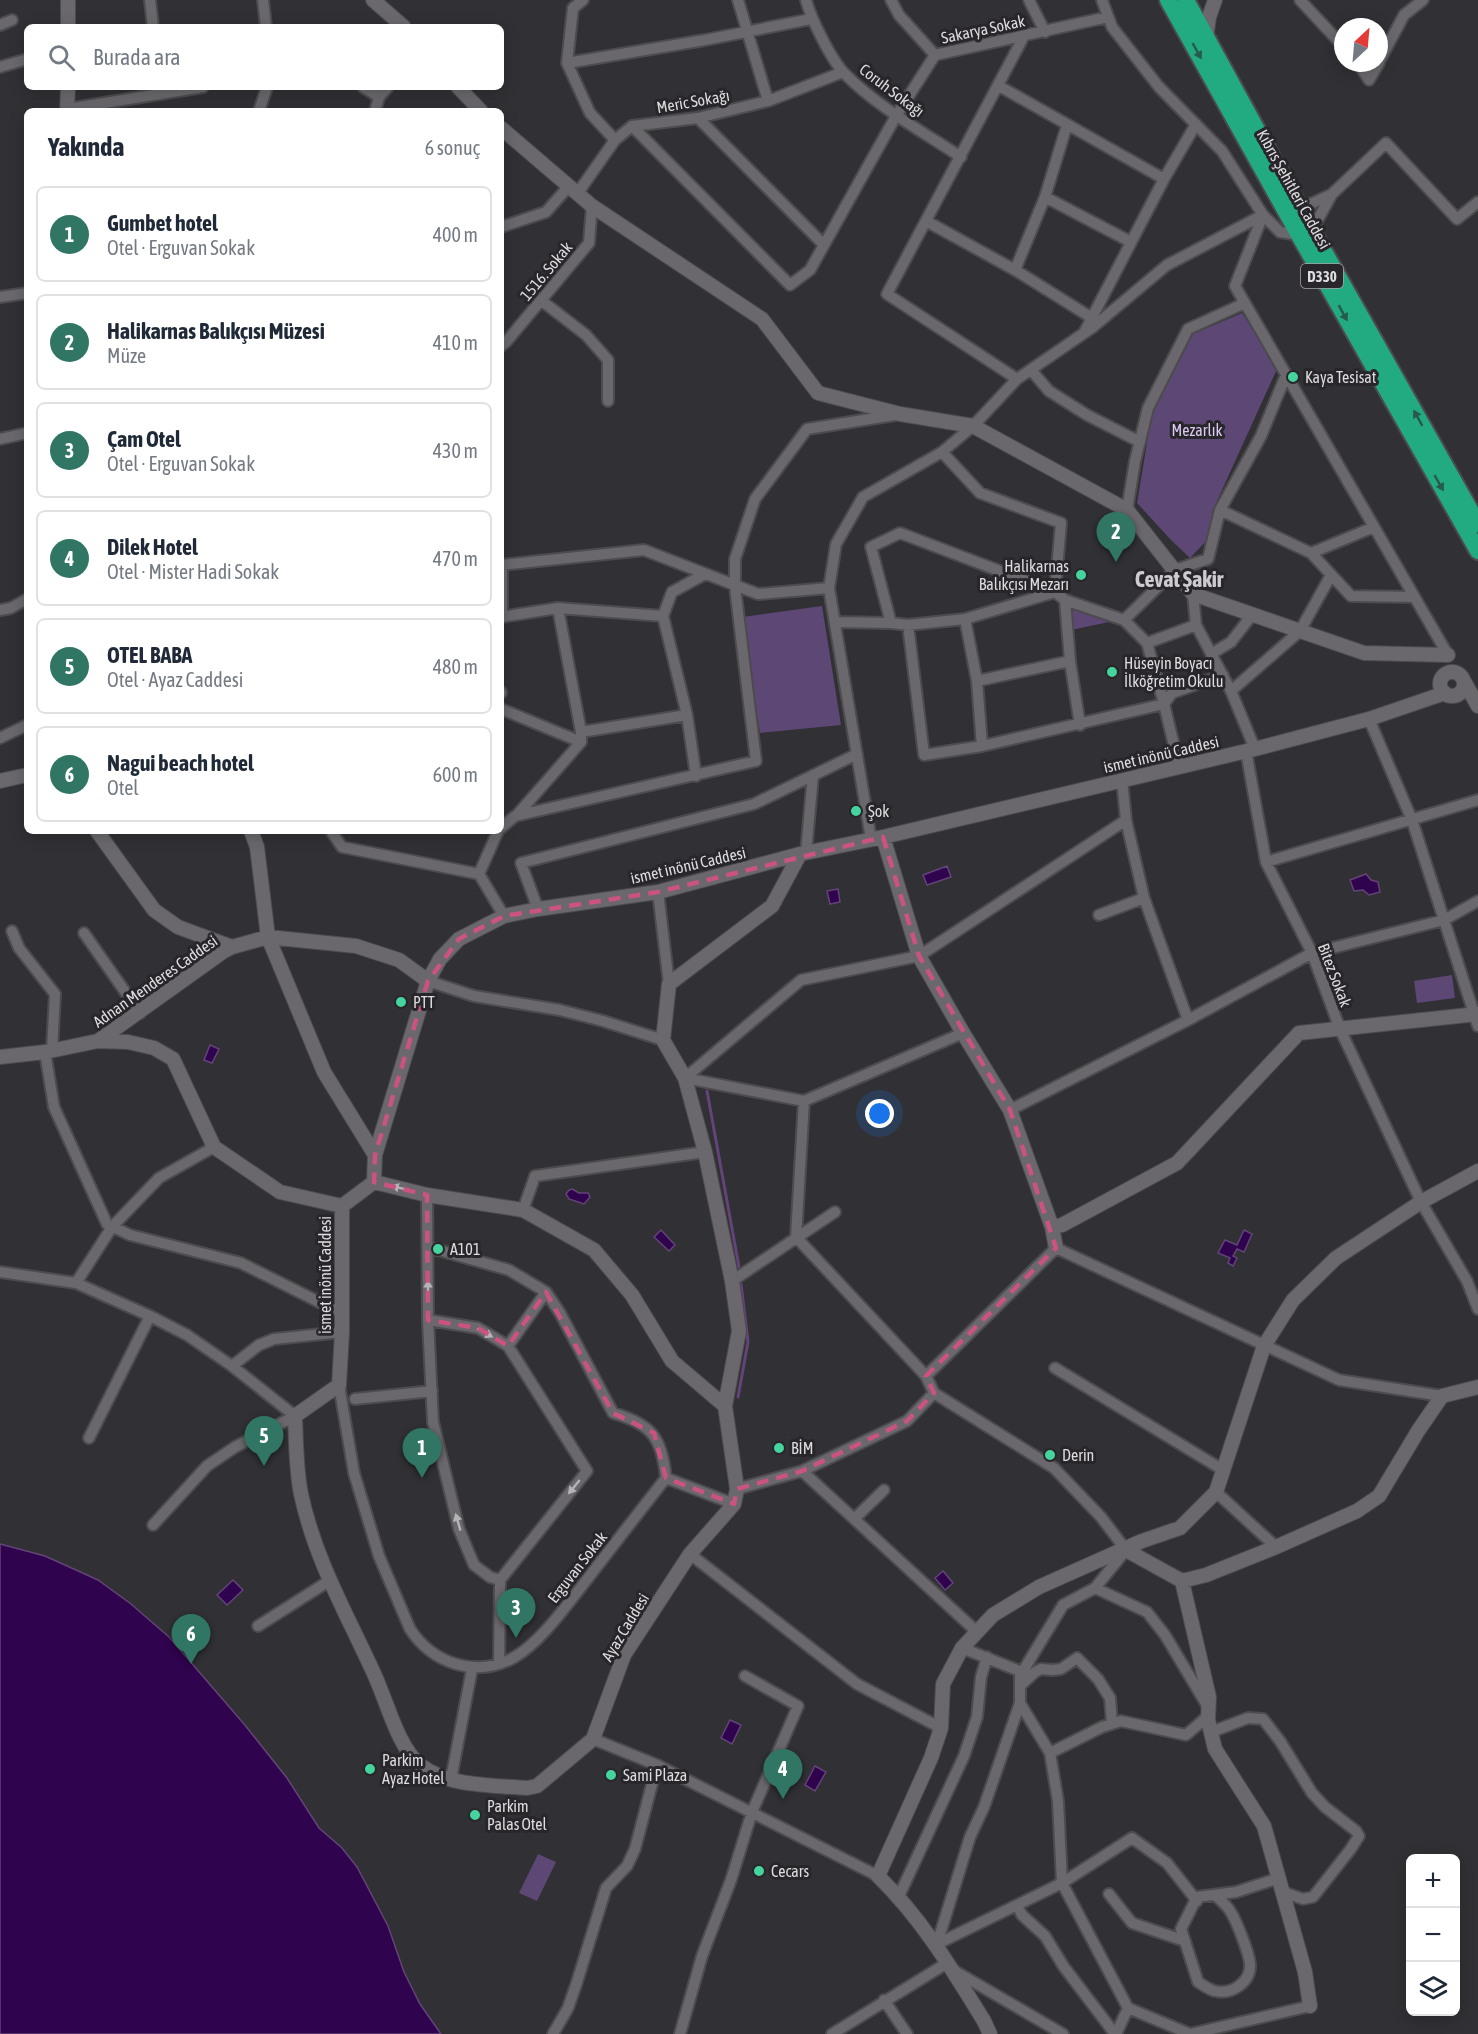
<!DOCTYPE html>
<html lang="tr">
<meta charset="utf-8">
<style>
body{margin:0;font-family:"Asap Condensed",sans-serif;background:#f6f6f7;color:#1f2937}
.controls{position:absolute;right:18px;bottom:18px;display:grid;overflow:hidden;border-radius:9px;box-shadow:0 3px 15px #0003}
.controls button{width:54px;height:54px;display:grid;place-items:center;padding:0;border:0;border-bottom:2px solid #e0e1e3;background:#fff;color:#1f2937;font:30px sans-serif}
.compass{position:absolute;left:1334px;top:18px;width:54px;height:54px;border-radius:50%;background:#fff;box-shadow:0 3px 15px #0003;rotate:26deg}
.you{position:absolute;left:880px;top:1114px;width:21px;height:21px;margin:-15px;border:4px solid #fff;border-radius:50%;background:#1a73e8;box-shadow:0 0 0 9px #1a73e833}
.badge{display:grid;place-items:center;width:39px;height:39px;border-radius:50%;background:#317665;color:#fff;font-size:20px;font-weight:700}
.pin{position:absolute;translate:-50% -50px;filter:drop-shadow(0 2px 3px #0008)}
.pin::after{content:'';position:absolute;top:32px;width:21px;height:18px;background:inherit;clip-path:polygon(0 0,100% 0,50% 100%)}
.list{margin:0;padding:0;list-style:none}
h2{display:flex;justify-content:space-between;align-items:center;height:78px;margin:0;padding:0 24px;font-size:26px}
h2 small{font-size:20px;font-weight:400;color:#747a83}
.list li{display:grid;grid-template-columns:39px 1fr auto;gap:18px;align-items:center;box-sizing:border-box;height:96px;margin:0 12px 12px;padding:0 12px;border:2px solid #e0e1e3;border-radius:9px}
.list b{display:block;font-size:22px;white-space:nowrap}
.list p{margin:0;font-size:20px;white-space:nowrap;color:#747a83}
.list em{font-size:20px;font-style:normal;color:#747a83}
.icon{flex:none;width:33px;height:33px;fill:none;stroke:currentColor;stroke-width:2;stroke-linecap:round;stroke-linejoin:round}
.map{position:relative;flex:none;width:1478px;height:2034px;overflow:hidden}
.search{position:absolute;background:#fff;box-shadow:0 3px 15px #0003;left:24px;top:24px;width:480px;height:66px;display:flex;align-items:center;gap:15px;box-sizing:border-box;padding:0 21px;border-radius:9px;color:#747a83;font-size:22px}
.panel{position:absolute;background:#fff;box-shadow:0 3px 15px #0003;left:24px;top:108px;width:480px;height:726px;border-radius:9px}
.map>svg:first-child{display:block}
</style>
<div class="map">
<svg width="1478" height="2034" viewBox="0 0 1478 2034">
<rect width="100%" height="100%" fill="#313034"/>
<path fill="#5c4775" d="M1242,313L1277,369L1212,512L1211,536L1190,558L1171,540L1137,503L1152,413L1193,334Z
M822,606L841,725L760,733L743,617Z
M1076,608L1109,622L1071,630L1069,615Z
M1452,975L1455,998L1417,1003L1414,981Z
M538,1854L556,1862L537,1901L519,1893Z"/>
<path fill="#2f034d" stroke="#634478" stroke-width="1.5" d="M947,866L951,877L927,885L923,875Z
M1366,874L1371,880L1378,882L1380,892L1369,895L1363,890L1354,891L1350,880Z
M838,889L840,902L830,904L827,891Z
M210,1045L219,1049L212,1063L204,1060Z
M572,1189L579,1193H588L590,1197L584,1204L569,1199L566,1194L569,1190Z
M661,1230L675,1245L669,1251L654,1237Z
M1244,1230L1252,1234L1244,1252L1237,1249L1233,1256L1237,1258L1233,1266L1228,1263L1230,1258L1218,1253L1225,1240L1237,1245Z
M0,1544L45,1556L98,1580L131,1604L169,1637L244,1724L287,1778L319,1828L342,1848L357,1867L388,1926L404,1972L420,2004L441,2034H0Z
M943,1571L953,1583L945,1590L935,1578Z
M233,1580L243,1590L227,1605L217,1595Z
M730,1720L741,1725L732,1744L721,1738Z
M815,1766L826,1772L815,1791L805,1785Z"/>
<g fill="none" stroke-linecap="round" stroke-linejoin="round">
<path stroke="#634478" stroke-width="3" d="M707,1091L739,1267
M738,1397L748,1342L741,1284"/>
<g stroke="#4c4b4e" stroke-width="14">
<path id="minor" d="M150,0L153,27
M263,0L266,27
M583,0L573,8L567,63L590,113L615,140
M738,0L768,101
M806,0C811,19 831,59 844,73C876,106 923,132 961,157
M891,0L899,15L935,55
M1029,0L1045,32
M1102,0L1112,27L1159,87L1222,151L1263,215L1235,286L1448,655
M1300,0L1343,46
M0,25L12,20
M1379,62L1404,15L1423,0
M567,63L705,40L811,19
M1358,63L1369,80L1379,63
M0,67L24,60
M999,86L1164,179L1196,124
M363,87L379,97
M67,109L203,87
M259,111L267,87
M375,111L379,97L388,87
M698,118L823,244
M1067,125L1045,197L1131,242
M632,126L790,285L810,270L896,116L935,55L1108,17
M577,194L615,140L632,126L698,118L768,101L843,72
M1300,209L1332,194
M926,221L1015,270L1045,197
M501,227L546,212L569,186
M1312,230L1332,194L1386,143L1457,219L1478,202
M1015,270L1092,318
M0,297L27,293
M542,301L586,335L608,360V401
M1085,331L1164,179
M501,346L506,342L589,243L592,206
M1031,370L1049,391L1087,415L1140,442
M1017,379L887,294L1024,36
M0,439L27,433
M1127,510L1135,461L1148,408L1188,329L1245,303
M1220,510L1311,553L1351,596L1414,597
M1311,553L1374,527
M501,565L644,550L758,594L829,588
M502,565V617
M1193,594L1196,625L1231,691L1255,749
M1065,600L1070,661L1080,725
M558,608L581,732
M0,610L11,608L27,599
M663,616L687,715L696,776
M501,617L558,608L663,616L672,592L705,574
M965,619L977,681L982,746
M1124,620L1175,570L1208,559L1220,510L1261,436L1286,375
M835,622L891,623L908,625L965,619L1055,592L1065,600L1124,620L1147,643L1164,704L1179,766
M891,623L871,547L900,533L1055,592L1061,523L980,493L942,452
M908,625L924,755L982,746L1164,704L1172,693L1223,675
M1147,643L1196,625
M1211,654L1231,642L1252,615
M977,681L1070,661
M1231,691L1300,631L1331,575
M501,692V693
M501,709L581,742
M1369,719L1412,820L1478,1026
M0,738L27,725
M1246,751L1266,862L1312,953L1340,1029L1421,1202L1467,1281L1478,1309
M1122,780L1126,820L1144,898L1188,1020
M516,816L581,742V732L687,715
M501,828L515,816L756,761L735,587V559L755,499L807,429L895,415
M331,831L342,847L479,874
M498,831L479,874L504,916
M871,839L829,588L836,544L863,497L942,452L973,426L1017,379L1093,327L1167,265L1263,215L1280,232L1299,235
M806,853L813,775
M1266,862L1478,800
M658,892L669,984
M538,909L521,863L754,804L857,754
M1099,915L1144,898
M12,931L19,948L55,994L52,1050
M84,933L140,1013
M428,981L474,996L560,1010L603,1021L663,1040
M963,1033L804,1101L685,1078L801,980L919,956L1126,820
M45,1052L54,1107L107,1224L130,1235L241,1263L341,1313
M804,1101L796,1237L926,1376
M1010,1110L1188,1020L1312,953L1444,920L1478,901
M427,1195L428,1320L433,1422L459,1529L474,1565L490,1577L500,1580L587,1471L508,1346L478,1328L428,1320
M523,1210L535,1176L705,1152
M0,1272L76,1283L150,1316L187,1335L232,1366L295,1416L235,1447L207,1466L153,1525
M732,1281L835,1212
M76,1283L112,1227L159,1178L214,1147
M508,1346L546,1292
M232,1366L259,1345L274,1339L342,1332
M1055,1368L1223,1470
M339,1385L354,1473L379,1556L410,1629C433,1664 476,1678 513,1658C539,1644 567,1605 585,1582C612,1547 639,1512 666,1478C662,1438 652,1424 613,1413L560,1313L546,1292L509,1270L428,1247
M934,1393L1054,1468L1101,1517L1126,1550L1095,1588L1063,1605L1020,1676V1703L984,1807L970,1837L937,1944L1062,1883L1132,1838L1167,1863L1197,1901
M355,1399L432,1391
M89,1438L150,1316
M802,1471L976,1631
M666,1478L734,1504
M737,1489L802,1471L907,1421L934,1393L926,1376L1056,1248L1339,1380L1442,1396
M1216,1492L1276,1547
M854,1519L884,1490
M690,1554L857,1684L941,1728
M1095,1588L1147,1612L1165,1635L1208,1707
M258,1626L329,1581
M962,1648L1022,1672
M499,1664L500,1580
M1020,1686L1035,1672L1041,1669L1052,1670L1061,1669L1077,1658L1098,1679L1110,1698L1112,1724
M1020,1703L1050,1753L1058,1801L1062,1883L1128,2008L1190,2034L1310,2006
M1211,1732L1248,1718L1263,1719L1280,1741L1312,1793L1325,1807L1356,1831L1359,1836L1350,1850L1313,1897L1303,1899L1283,1892
M593,1739L657,1765L878,1876
M1050,1753L1102,1727L1121,1721L1186,1735L1208,1716
M451,1779L472,1669
M1109,1894L1132,1923L1185,1941
M1215,1895C1219,1899 1224,1903 1228,1908C1235,1916 1249,1953 1250,1964C1251,1982 1232,1995 1215,1991C1209,1990 1203,1985 1198,1982L1181,1929L1197,1897L1236,1892L1279,1878
M899,1896L964,1756L977,1717L981,1677L987,1657
M1017,1905L1022,1915L1045,1936L1064,1967L1115,2034
M953,1970L1063,2034
M884,2000L907,2034
M553,2034L568,2008L577,1982L606,1888L627,1866L635,1849L657,1765
M680,2034L702,1956L731,1880L752,1812L798,1706L745,1676
M832,2034L947,1963
M1116,2034L1128,2008"/>
</g>
<g stroke="#4c4b4e" stroke-width="16">
<path id="tertiary" d="M373,0L404,27
M68,27V0
M1206,38L1209,17L1215,0
M458,87L481,111
M67,111L68,87
M501,128L592,206L762,319L818,393L900,414L973,426L1127,510L1193,594L1364,653L1448,655
M1440 684a12 12 0 1 1 24 0a12 12 0 1 1-24 0Z
M1465,683L1478,706
M0,781L27,775
M97,831L154,910L178,927L232,947
M251,831L257,847L268,937L324,1072L375,1155
M883,837L919,956L963,1033L1010,1110L1052,1227L1056,1248
M98,1041L128,1042L154,1048L173,1059L214,1147L280,1192L342,1206
M0,1057L45,1052L98,1041L224,951L232,947L268,937L356,946L399,960L428,981
M342,1206V1332L339,1385L295,1416C296,1442 296,1469 301,1494C315,1560 348,1616 375,1676C387,1702 398,1747 420,1765C448,1787 493,1785 527,1788L537,1786L593,1739L624,1655L690,1554L734,1504L737,1489L725,1406L672,1361L632,1295L594,1250L523,1210L427,1195L374,1182
M342,1206L374,1182L375,1155L428,981L440,959L459,939L504,916L538,909L658,892L800,854L883,837L1255,749L1369,719L1445,693
M1052,1227L1062,1225L1177,1163L1299,1033L1478,1014
M725,1406L739,1331L732,1281L705,1152L685,1078L663,1040L669,984L772,906L800,854
M1126,1550L1182,1581L1206,1575L1276,1547L1357,1511L1379,1496L1418,1431L1442,1396L1478,1387
M1182,1581L1209,1697L1208,1720L1215,1749L1264,1826L1305,1972L1310,2006
M990,2034L984,2021C952,1969 922,1919 878,1876L931,1758L941,1728L943,1684L962,1648L993,1615L1039,1587L1142,1541L1180,1528L1216,1492L1264,1346L1293,1300L1336,1258L1421,1202L1478,1171"/>
</g>
<g stroke="#4c4b4e" stroke-width="20">
<path id="trunk" d="M1168,0L1299,235L1478,551
M1186,0L1304,216L1478,524"/>
</g>
<use href="#minor" stroke="#6a686c" stroke-width="10"/>
<use href="#tertiary" stroke="#6a686c" stroke-width="14"/>
<use href="#trunk" stroke="#22aa80" stroke-width="16"/>
</g>
<defs><path id="oneway-solid" d="M-6-.8H1V-3.2L6.5 0L1 3.2V.8H-6Z" transform="scale(1.5)"/></defs>
<g fill="#265b4c">
<use href="#oneway-solid" transform="translate(1197 51) rotate(61)"/>
<use href="#oneway-solid" transform="translate(1343 313) rotate(61)"/>
<use href="#oneway-solid" transform="translate(1418 418) rotate(-119)"/>
<use href="#oneway-solid" transform="translate(1439 483) rotate(60)"/>
</g>
<g fill="#b5b3b6">
<use href="#oneway-solid" transform="translate(400 1188) rotate(-167)"/>
<use href="#oneway-solid" transform="translate(428 1289) rotate(-90)"/>
<use href="#oneway-solid" transform="translate(485 1333) rotate(28)"/>
<use href="#oneway-solid" transform="translate(574 1487) rotate(129)"/>
<use href="#oneway-solid" transform="translate(458 1522) rotate(-106)"/>
</g>
<path fill="none" stroke="#ca5382" stroke-width="4.5" stroke-dasharray="12 8" stroke-linejoin="round" d="M883,837L919,956L1010,1110L1056,1248L926,1376L934,1393L907,1421L802,1471L737,1489L734,1504L666,1478L654,1433L613,1413L546,1292L508,1346L478,1328L428,1320L427,1195L374,1182L375,1155L428,981L459,939L504,916L658,892Z"/>
<g fill="#46d49e" stroke="#28262a" stroke-width="2">
<circle cx="1293" cy="377" r="6"/>
<circle cx="1081" cy="575" r="6"/>
<circle cx="1112" cy="672" r="6"/>
<circle cx="856" cy="811" r="6"/>
<circle cx="401" cy="1002" r="6"/>
<circle cx="438" cy="1249" r="6"/>
<circle cx="779" cy="1448" r="6"/>
<circle cx="1050" cy="1455" r="6"/>
<circle cx="370" cy="1769" r="6"/>
<circle cx="611" cy="1775" r="6"/>
<circle cx="475" cy="1815" r="6"/>
<circle cx="759" cy="1871" r="6"/>
</g>
<g text-anchor="middle" dominant-baseline="central" stroke-width="6" stroke-linejoin="round" paint-order="stroke">
<rect fill="#28262a" stroke="#a7a5a8" stroke-width="1.5" x="1301" y="264" width="42" height="24" rx="4.5"/>
<g font-size="15" font-weight="bold" fill="#dddcde">
<text x="1322" y="276">D330</text>
</g>
<g font-size="16" fill="#dddcde" stroke="#28262a">
<text transform="translate(983 29) rotate(-12)">Sakarya Sokak</text>
<text transform="translate(892 90) rotate(37)">Coruh Sokağı</text>
<text transform="translate(693 101) rotate(-10)">Meric Sokağı</text>
<text transform="translate(1294 189) rotate(61)">Kıbrıs Şehitleri Caddesi</text>
<text transform="translate(546 271) rotate(-50)">1516. Sokak</text>
<text transform="translate(1161 754) rotate(-13)">ismet inönü Caddesi</text>
<text transform="translate(688 865) rotate(-13)">ismet inönü Caddesi</text>
<text transform="translate(1335 975) rotate(69)">Bitez Sokak</text>
<text transform="translate(155 981) rotate(-35)">Adnan Menderes Caddesi</text>
<text transform="translate(325 1275) rotate(-90)">ismet inönü Caddesi</text>
<text transform="translate(577 1567) rotate(-52)">Erguvan Sokak</text>
<text transform="translate(625 1627) rotate(-59)">Ayaz Caddesi</text>
</g>
<g font-size="16" fill="#dddcde" stroke="#28262a" text-anchor="start">
<text x="1305" y="377">Kaya Tesisat</text>
<text x="1069" y="566" text-anchor="end">Halikarnas<tspan x="1069" dy="18">Balıkçısı Mezarı</tspan></text>
<text x="1124" y="663">Hüseyin Boyacı<tspan x="1124" dy="18">İlköğretim Okulu</tspan></text>
<text x="868" y="811">Şok</text>
<text x="413" y="1002">PTT</text>
<text x="450" y="1249">A101</text>
<text x="791" y="1448">BİM</text>
<text x="1062" y="1455">Derin</text>
<text x="382" y="1760">Parkim<tspan x="382" dy="18">Ayaz Hotel</tspan></text>
<text x="623" y="1775">Sami Plaza</text>
<text x="487" y="1806">Parkim<tspan x="487" dy="18">Palas Otel</tspan></text>
<text x="771" y="1871">Cecars</text>
</g>
<g font-size="16" fill="#ddcaf5" stroke="#28262a">
<text x="1197" y="430">Mezarlık</text>
</g>
<g font-size="22" font-weight="bold" fill="#cdcbd0" stroke="#28262a">
<text x="1179" y="579">Cevat Şakir</text>
</g>
</g>
</svg>
<div class="controls">
<button>+</button>
<button>−</button>
<button><svg class="icon" aria-label="layers" viewBox="0 0 24 24"><path d="M12 4l9 5-9 5-9-5zM3 14l9 5 9-5"/></svg></button>
</div>
<svg class="compass" viewBox="-18 -18 36 36"><path d="M0-13l5 13h-10z" fill="#e53935"/><path d="M0 13l5-13h-10z" fill="#747a83"/></svg>
<div class="you"></div>
<div class="pin badge" style="left:422px;top:1478px">1</div>
<div class="pin badge" style="left:1116px;top:562px">2</div>
<div class="pin badge" style="left:516px;top:1638px">3</div>
<div class="pin badge" style="left:783px;top:1799px">4</div>
<div class="pin badge" style="left:264px;top:1466px">5</div>
<div class="pin badge" style="left:191px;top:1664px">6</div>
<div class="search"><svg class="icon" aria-label="search" viewBox="0 0 24 24"><circle cx="10" cy="10" r="6"/><path d="M15 15l6 6"/></svg>Burada ara</div>
<section class="panel">
<h2>Yakında<small>6 sonuç</small></h2>
<ul class="list">
<li><span class="badge">1</span><div><b>Gumbet hotel</b><p>Otel · Erguvan Sokak</p></div><em>400 m</em></li>
<li><span class="badge">2</span><div><b>Halikarnas Balıkçısı Müzesi</b><p>Müze</p></div><em>410 m</em></li>
<li><span class="badge">3</span><div><b>Çam Otel</b><p>Otel · Erguvan Sokak</p></div><em>430 m</em></li>
<li><span class="badge">4</span><div><b>Dilek Hotel</b><p>Otel · Mister Hadi Sokak</p></div><em>470 m</em></li>
<li><span class="badge">5</span><div><b>OTEL BABA</b><p>Otel · Ayaz Caddesi</p></div><em>480 m</em></li>
<li><span class="badge">6</span><div><b>Nagui beach hotel</b><p>Otel</p></div><em>600 m</em></li>
</ul>
</section>
</div>
